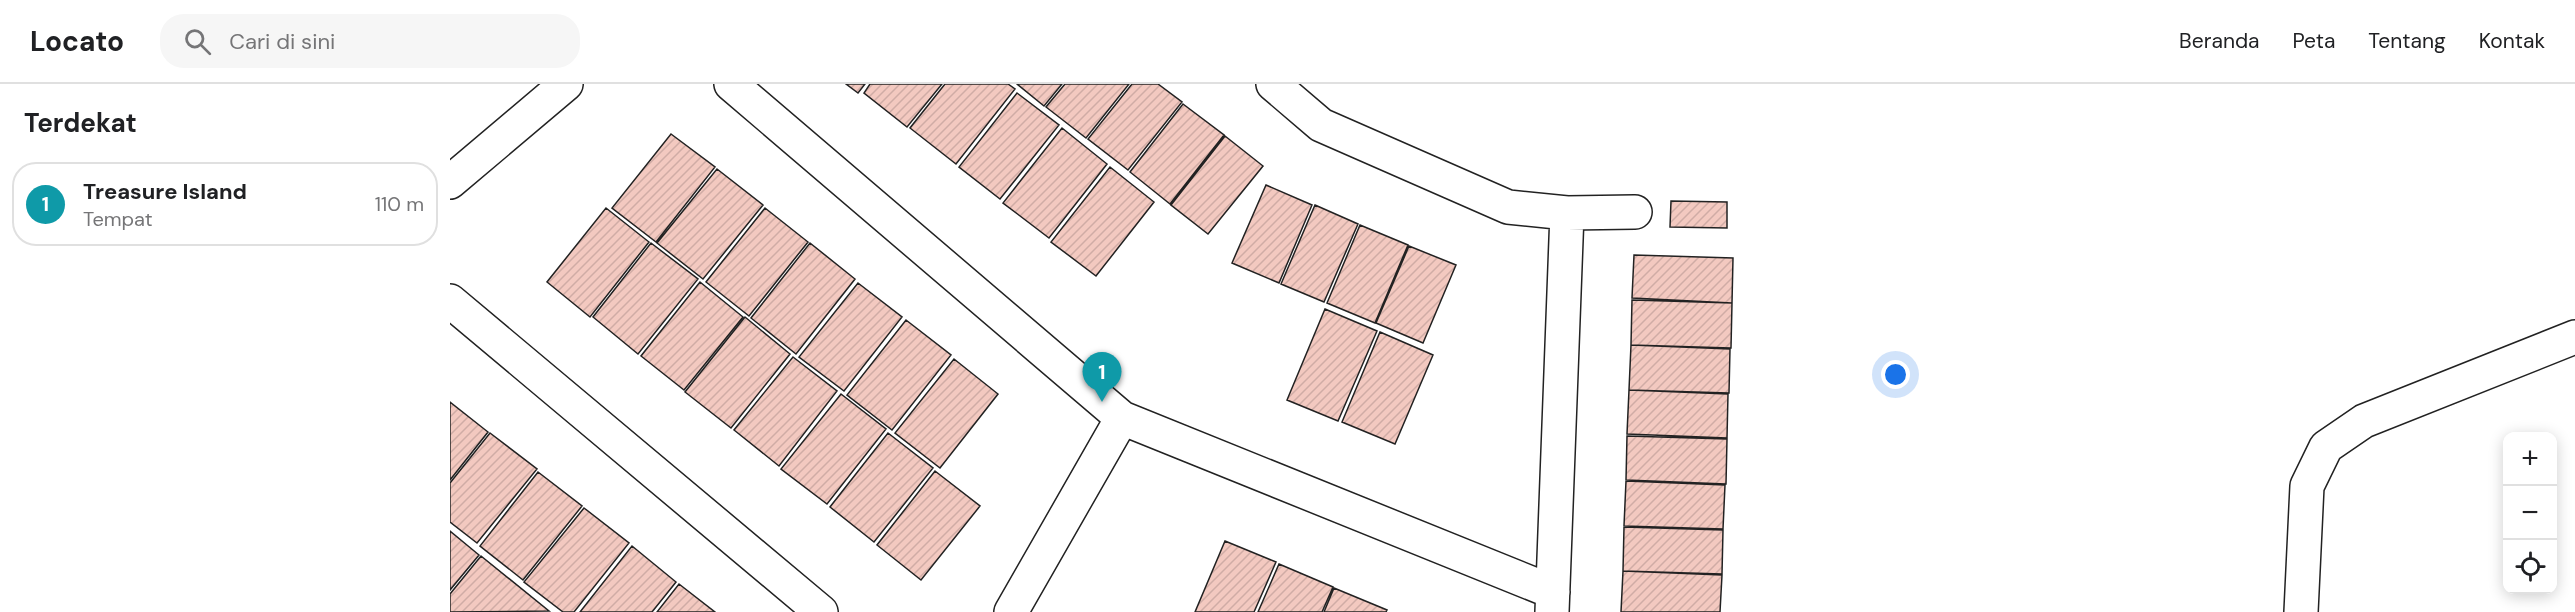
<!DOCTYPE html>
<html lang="id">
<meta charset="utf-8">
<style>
body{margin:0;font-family:"DM Sans",sans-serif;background:#f6f6f6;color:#202124}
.controls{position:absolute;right:18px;bottom:18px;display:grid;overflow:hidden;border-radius:12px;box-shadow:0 3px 15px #0003}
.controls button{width:54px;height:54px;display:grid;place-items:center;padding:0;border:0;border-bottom:2px solid #e0e0e0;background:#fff;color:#202124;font:30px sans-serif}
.you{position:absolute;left:1446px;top:291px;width:21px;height:21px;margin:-15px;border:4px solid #fff;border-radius:50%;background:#1a73e8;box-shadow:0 0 0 9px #1a73e833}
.badge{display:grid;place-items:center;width:39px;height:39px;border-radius:50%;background:#7c3aed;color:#fff;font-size:20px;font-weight:700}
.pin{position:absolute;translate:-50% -50px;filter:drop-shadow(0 2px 3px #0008)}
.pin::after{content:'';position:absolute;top:32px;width:21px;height:18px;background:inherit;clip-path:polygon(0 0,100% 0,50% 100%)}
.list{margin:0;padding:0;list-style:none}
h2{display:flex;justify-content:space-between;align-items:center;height:78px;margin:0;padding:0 24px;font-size:26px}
h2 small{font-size:20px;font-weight:400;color:#757577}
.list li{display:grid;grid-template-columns:39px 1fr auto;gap:18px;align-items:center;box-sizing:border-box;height:84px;margin:0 12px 12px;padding:0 12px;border:2px solid #e0e0e0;border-radius:24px}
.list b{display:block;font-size:22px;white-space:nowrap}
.list p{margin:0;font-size:20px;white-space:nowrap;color:#757577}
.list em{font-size:20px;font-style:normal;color:#757577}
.icon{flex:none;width:33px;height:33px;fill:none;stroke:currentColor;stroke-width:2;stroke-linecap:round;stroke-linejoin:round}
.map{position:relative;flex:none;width:2125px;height:528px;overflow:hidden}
header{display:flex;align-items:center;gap:36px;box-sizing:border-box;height:84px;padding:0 30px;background:#fff;border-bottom:2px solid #e0e0e0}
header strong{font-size:28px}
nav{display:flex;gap:33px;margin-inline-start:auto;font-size:21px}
.search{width:420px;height:54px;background:#f6f6f6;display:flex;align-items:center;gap:15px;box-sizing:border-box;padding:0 21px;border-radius:24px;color:#757577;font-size:22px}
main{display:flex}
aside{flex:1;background:#fff}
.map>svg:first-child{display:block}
</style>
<header>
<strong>Locato</strong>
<div class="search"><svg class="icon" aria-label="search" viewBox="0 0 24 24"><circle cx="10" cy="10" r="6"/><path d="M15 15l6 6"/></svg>Cari di sini</div>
<nav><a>Beranda</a><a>Peta</a><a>Tentang</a><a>Kontak</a></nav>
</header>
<main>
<aside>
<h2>Terdekat<small></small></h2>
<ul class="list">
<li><span class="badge" style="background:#0f9aa8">1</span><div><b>Treasure Island</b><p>Tempat</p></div><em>110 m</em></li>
</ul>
</aside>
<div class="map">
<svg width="2125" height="528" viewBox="0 0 2125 528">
<defs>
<pattern id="building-hatch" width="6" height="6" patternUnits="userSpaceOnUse" patternTransform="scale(1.5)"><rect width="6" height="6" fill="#f3c9c0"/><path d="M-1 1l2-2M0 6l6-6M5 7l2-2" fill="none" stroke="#d0aca5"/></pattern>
</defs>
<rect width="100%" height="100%" fill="#fff"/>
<path fill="url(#building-hatch)" stroke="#222" stroke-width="1.5" d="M396,0H415L408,9Z
M420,0H492L457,43L414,9Z
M495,0H558L565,5L506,80L460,44Z
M567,0H612L594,22Z
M615,0H679L636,54L596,23Z
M682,0H708L732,18L678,86L638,55Z
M567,9L609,41L550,115L509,83Z
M733,20L774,51L720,120L680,88Z
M612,44L657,80L599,154L553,119Z
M221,50L265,83L206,158L162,124Z
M775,52L813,82L758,150L721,121Z
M660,83L704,118L646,192L601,158Z
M267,85L313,121L253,195L207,159Z
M816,101L862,121L829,199L782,179Z
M1221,117L1277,118V144L1220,143Z
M865,121L908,140L874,218L831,200Z
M156,124L199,158L140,233L97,198Z
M315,124L358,158L299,232L256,198Z
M910,141L958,161L925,239L877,219Z
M201,159L248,195L188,270L143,233Z
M360,159L405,195L346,270L301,234Z
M959,162L1006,181L973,259L926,239Z
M1184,171L1283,174L1282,219L1182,214Z
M250,198L293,233L234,306L191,272Z
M408,199L452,233L394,307L349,273Z
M1182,216L1282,219L1281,264L1181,261Z
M875,225L927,247L888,337L837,316Z
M295,233L340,270L281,344L235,308Z
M456,236L501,271L442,346L397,311Z
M930,248L983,271L945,360L892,338Z
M1181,261L1280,265L1279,309L1179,306Z
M343,273L387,307L329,382L284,346Z
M504,275L548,310L490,384L445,349Z
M1179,306L1278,310L1277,354L1177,350Z
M391,310L436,345L377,420L331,385Z
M0,318L38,348L0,396Z
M40,349L87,385L27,459L0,438V399Z
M438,349L483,384L424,458L380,423Z
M1177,352L1277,355L1276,400L1176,396Z
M485,387L530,422L471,496L427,461Z
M88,388L132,422L73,496L30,462Z
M1176,397L1275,401L1273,445L1174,442Z
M134,424L179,459L124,528H113L74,498Z
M1174,443L1273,446L1272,490L1173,487Z
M0,447L29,471L0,506Z
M775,457L826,478L804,528H745Z
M182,462L226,498L202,528H130Z
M31,472L99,527L0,528V510Z
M829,480L883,503L872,528H808Z
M1173,487L1272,491L1270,528H1171Z
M229,500L265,528H207Z
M884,504L937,526L936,528H874Z"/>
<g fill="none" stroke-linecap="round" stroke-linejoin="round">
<g stroke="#222" stroke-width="36">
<path id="minor" d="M281,0L672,334L1103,508
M823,0L871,41L1058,123L1117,129L1102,528
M0,98L116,0
M1117,129L1185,128
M0,217L371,528
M561,528L672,334
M1851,528L1857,402L1876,363L1914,337L2125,253"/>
</g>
<use href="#minor" stroke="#fff" stroke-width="33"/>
</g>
</svg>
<div class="controls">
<button>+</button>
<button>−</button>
<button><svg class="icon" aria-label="locate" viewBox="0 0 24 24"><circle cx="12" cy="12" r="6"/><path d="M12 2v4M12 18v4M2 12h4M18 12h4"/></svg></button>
</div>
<div class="you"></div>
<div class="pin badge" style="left:652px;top:318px;background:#0f9aa8">1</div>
</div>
</main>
